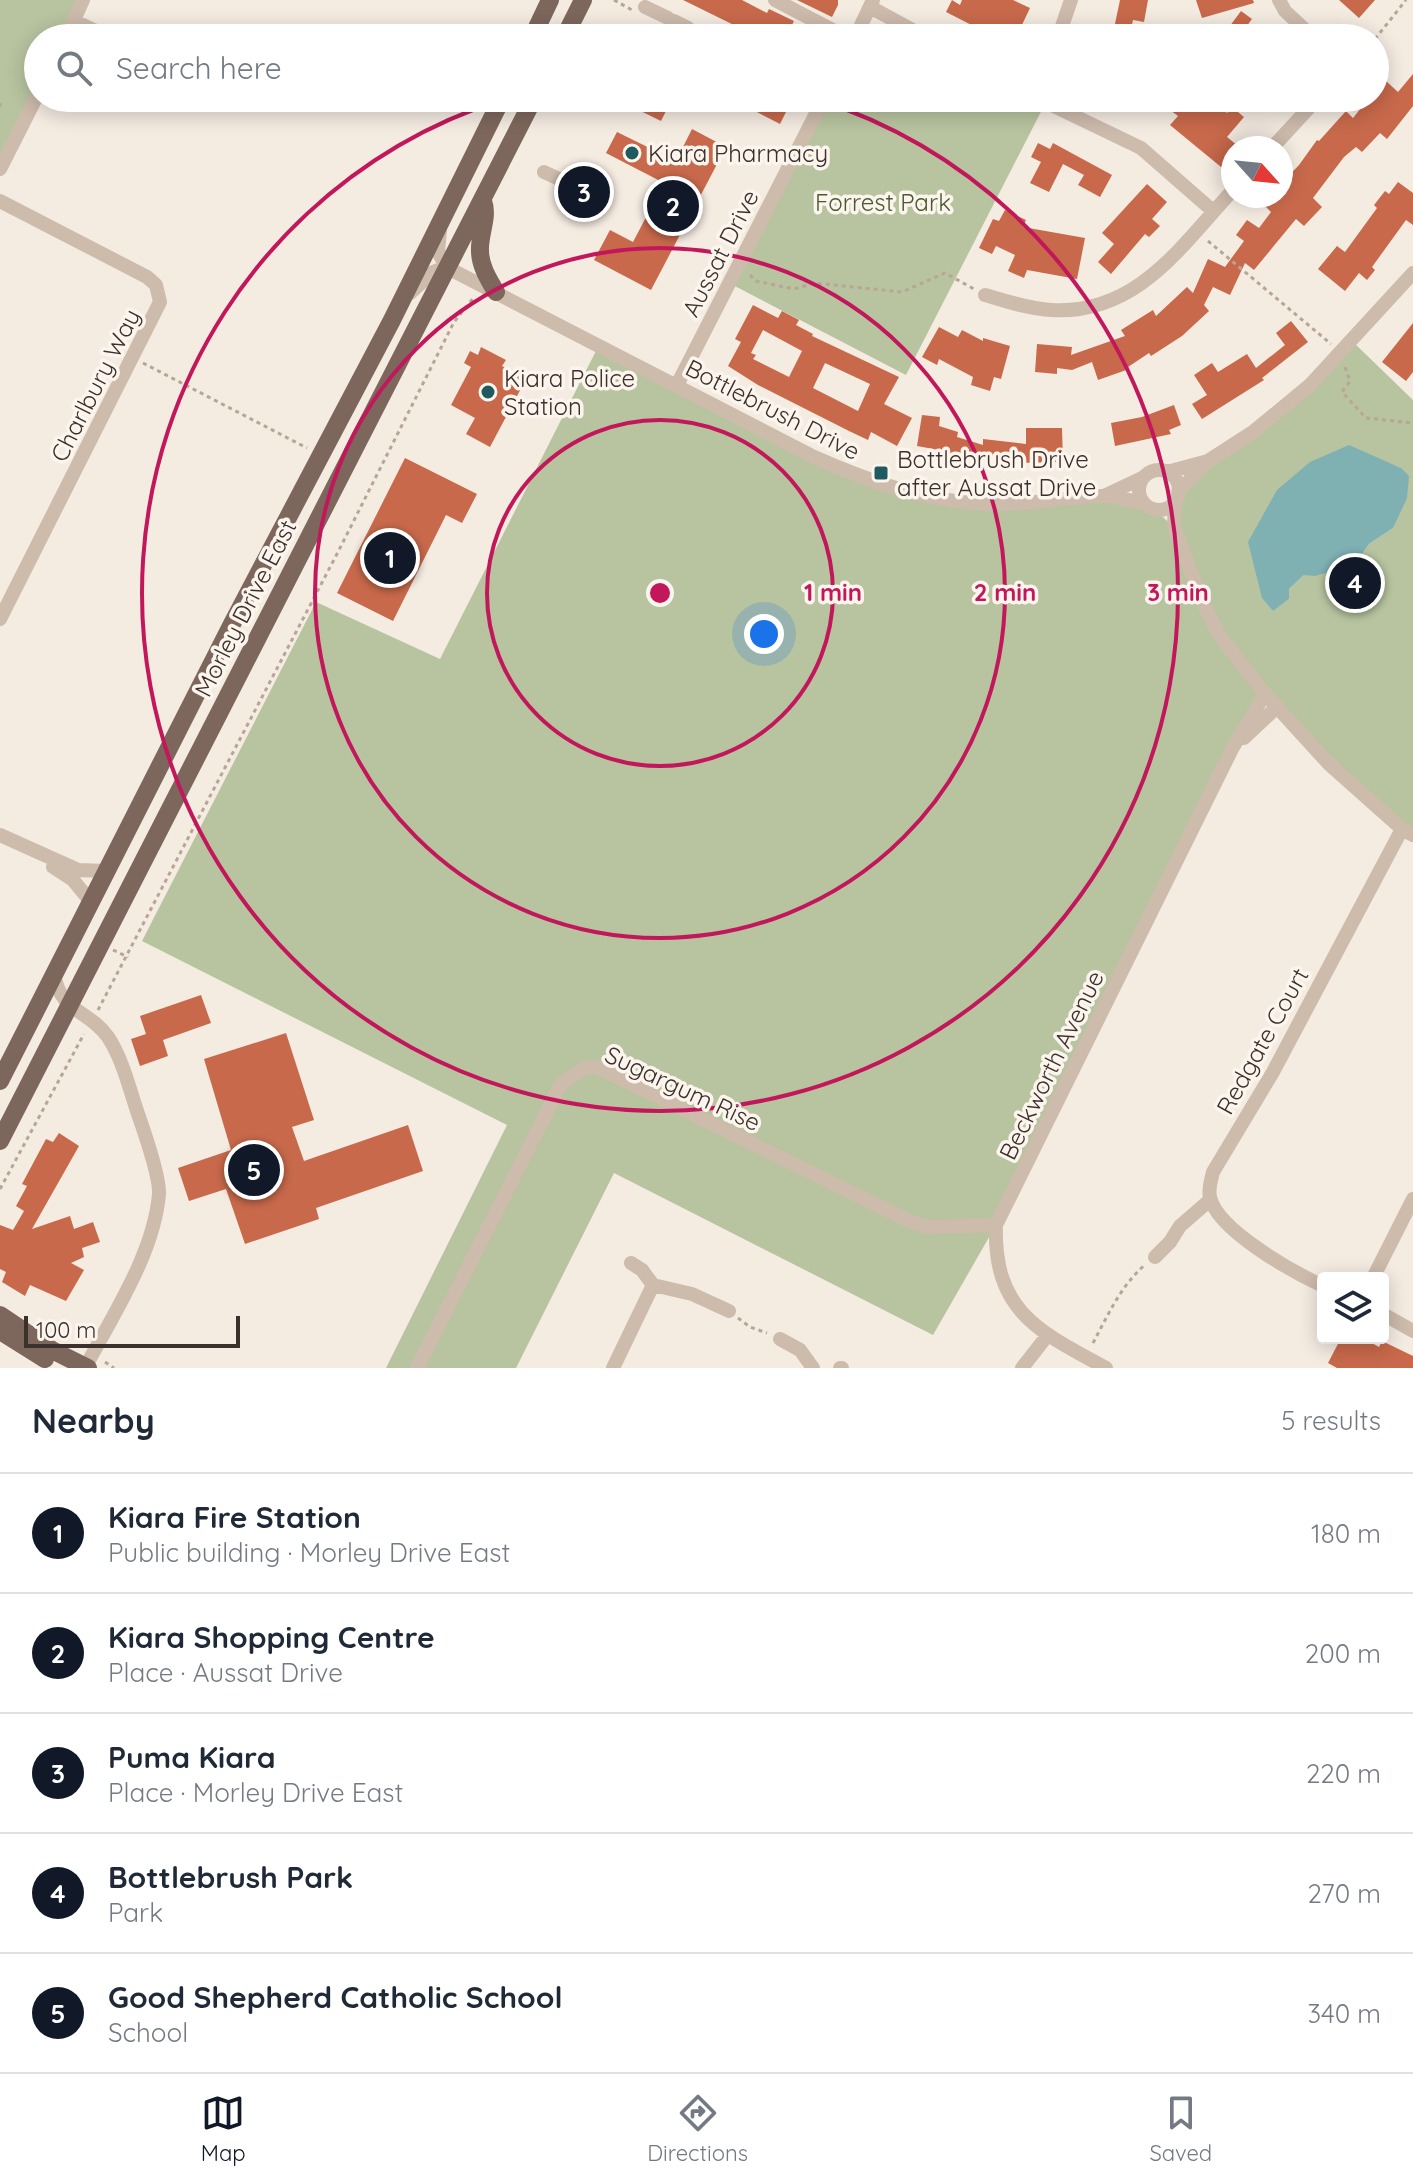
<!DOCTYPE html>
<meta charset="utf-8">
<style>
body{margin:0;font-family:Quicksand,sans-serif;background:#f6f6f7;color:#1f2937}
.controls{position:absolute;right:24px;bottom:24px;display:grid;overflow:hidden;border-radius:8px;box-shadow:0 4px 20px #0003}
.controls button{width:72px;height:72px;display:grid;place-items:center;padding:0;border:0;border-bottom:2px solid #e0e1e3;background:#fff;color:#1f2937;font:40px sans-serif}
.compass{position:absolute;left:1221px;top:136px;width:72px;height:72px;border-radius:50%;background:#fff;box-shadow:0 4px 20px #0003;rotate:117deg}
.scale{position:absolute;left:24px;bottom:20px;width:216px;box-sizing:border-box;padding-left:8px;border:4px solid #3b302b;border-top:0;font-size:22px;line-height:28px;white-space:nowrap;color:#3b302b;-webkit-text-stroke:6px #fbf5ee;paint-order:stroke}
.you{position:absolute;left:764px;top:634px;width:28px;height:28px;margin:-20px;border:6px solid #fff;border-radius:50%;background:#1a73e8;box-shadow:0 0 0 12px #1a73e833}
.badge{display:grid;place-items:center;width:52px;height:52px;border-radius:50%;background:#111827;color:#fff;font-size:26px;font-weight:700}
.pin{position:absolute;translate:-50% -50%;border:4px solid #fff;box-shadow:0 2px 8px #0006}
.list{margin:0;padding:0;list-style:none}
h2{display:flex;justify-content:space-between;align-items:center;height:104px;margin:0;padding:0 32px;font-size:34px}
h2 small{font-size:26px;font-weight:400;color:#747a83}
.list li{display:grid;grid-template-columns:52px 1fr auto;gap:24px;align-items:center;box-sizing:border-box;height:120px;padding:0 32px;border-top:2px solid #e0e1e3}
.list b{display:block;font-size:30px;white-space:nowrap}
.list p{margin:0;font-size:26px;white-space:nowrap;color:#747a83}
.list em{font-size:26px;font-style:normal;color:#747a83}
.icon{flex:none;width:44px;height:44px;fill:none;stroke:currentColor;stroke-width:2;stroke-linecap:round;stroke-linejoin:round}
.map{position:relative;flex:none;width:1413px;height:1368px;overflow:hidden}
.search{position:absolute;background:#fff;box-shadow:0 4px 20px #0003;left:24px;right:24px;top:24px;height:88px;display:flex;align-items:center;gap:20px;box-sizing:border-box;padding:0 28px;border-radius:44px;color:#747a83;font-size:30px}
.sheet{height:704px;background:#fff}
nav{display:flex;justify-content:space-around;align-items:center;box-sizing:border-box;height:112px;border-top:2px solid #e0e1e3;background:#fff;font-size:22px;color:#747a83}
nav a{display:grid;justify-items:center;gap:4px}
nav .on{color:#111827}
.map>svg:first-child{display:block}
</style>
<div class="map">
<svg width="1413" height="1368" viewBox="0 0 1413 1368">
<rect width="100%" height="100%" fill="#f4ebe1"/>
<path fill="#b8c4a0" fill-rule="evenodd" d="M0,0H83L66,38H38V94L0,169Z
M824,98H1037L1046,102L906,375L729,283Z
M1352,341L1413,400V835L1266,694L996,1225L933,1335L614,1173L516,1368H386L507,1125L142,941L316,602L440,659L599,345L814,457L945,500L1104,496L1156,510L1173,527L1177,492ZM1381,460L1401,468L1393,528L1369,544L1355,564L1304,575L1289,589V599L1272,611Z"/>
<path fill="#7fb0b2" d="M1349,445L1401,468L1409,476L1407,498L1393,528L1369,544L1355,564L1315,576L1304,575L1289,589V599L1273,611L1262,598L1248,542L1277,490L1310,462Z"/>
<path fill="#c8694b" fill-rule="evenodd" d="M683,0H742L767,13L769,9L794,21L791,27L813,38H738L742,29Z
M797,0H838V5L832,17Z
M952,0L960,5L962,0H1013L1030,8L1021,27L1045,38H997L946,12Z
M1120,0H1148L1144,22L1133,20L1129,38H1112Z
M1196,0H1253L1254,3L1202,18Z
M1339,0H1375L1359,18Z
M1241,11L1252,19L1243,31L1253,38H1221Z
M1413,74V106L1387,139L1380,133L1362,152L1356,147L1344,157L1313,198L1322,207L1304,226L1296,219L1254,270L1245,263L1230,295L1213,287L1204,305L1209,311L1182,336L1151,356L1149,353L1128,367L1129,369L1098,380L1092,362L1072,370L1057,368V374L1035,372L1037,344L1072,347L1071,355L1125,336L1121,330L1153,310L1156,316L1187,287L1193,293L1208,259L1225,267L1244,241L1236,235L1247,220L1259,228L1271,212L1262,203L1269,196H1281V184L1299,165L1317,140L1319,141L1346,111L1353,118L1369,98H1375V94L1386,81L1398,92Z
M614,98H666L669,105L661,121Z
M730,98H793L780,124Z
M1154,98H1203L1217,109L1219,106L1227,113L1232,107L1244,117L1227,137L1238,146L1233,148V152L1221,167L1170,125L1178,116Z
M692,129L726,147L651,290L594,260L610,230L633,242L664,183L606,153L617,132L676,161Z
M1038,143L1050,149L1053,143L1112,175L1100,197L1078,185L1084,175L1063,164L1049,192L1030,183L1041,162L1031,157Z
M1398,182L1413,193V225L1406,220L1372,267L1375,270L1367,280L1359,273L1345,291L1318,269L1337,246L1345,252L1377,208L1374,205L1385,191L1389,194Z
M1147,184L1167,202L1152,219L1160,226L1149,237L1145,234L1111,274L1098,262L1114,244L1102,233Z
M1005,210L1026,220L1023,227L1085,238L1077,279L1027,270L1024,278L1008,271L1015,255L996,246L992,254L979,248L993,219L999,221Z
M753,305L778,318L782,311L799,320L796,325L813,334L812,336L899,377L884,404L912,418L897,446L871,432L868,440L849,431L758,385L728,366L741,342L735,339ZM763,330L802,351L789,377L753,359L756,355L751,353ZM825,363L870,384L858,411L813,388Z
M1291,321L1308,342L1262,378L1264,380L1202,419L1192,404L1207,395L1194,375L1212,363L1218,372L1247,354L1256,368L1285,345L1276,333Z
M1413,323V372L1406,381L1382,362Z
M939,327L958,337L962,330L983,341V338L1010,346L1001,379L994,377L990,391L971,385L973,377L939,359L937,365L922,357Z
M481,347L506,360L502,366L526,379L490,447L466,434L475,418L451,405L471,367L464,363L470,351L478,355Z
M1174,405L1181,425L1169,430L1171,434L1115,446L1111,423L1142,417Z
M922,415L940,417L939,426L958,432L957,437L983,445V439L1026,444V428H1062L1063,462L1013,463L967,458L966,462L938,454L939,450L917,446Z
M405,458L477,494L462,523L446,515L393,621L337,593Z
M201,995L211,1023L163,1040L168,1056L140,1066L131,1039L146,1034L140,1016Z
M286,1033L314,1120L292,1127L304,1161L408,1125L423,1171L316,1208L319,1219L245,1244L226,1189L189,1201L178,1168L231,1150L204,1059Z
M59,1133L79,1146L32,1229L70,1216L74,1229L93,1222L100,1242L82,1248L84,1257L71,1263L84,1270L66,1301L30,1285L25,1296L2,1282L6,1272L0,1269V1225L13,1230L24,1211L16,1206L27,1186L22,1184L46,1139L53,1142Z
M1341,1338H1363L1379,1347L1382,1341L1413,1356V1368H1337L1328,1363Z"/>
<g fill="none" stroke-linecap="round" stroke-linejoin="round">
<path stroke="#cfc6bd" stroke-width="14" stroke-dasharray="14 7" stroke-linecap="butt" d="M572,185L596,198"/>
<path stroke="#b9a596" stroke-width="3" stroke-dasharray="4 4" stroke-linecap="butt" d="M614,0L632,10
M1375,39L1406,0
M0,103V109
M1208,241L1331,344
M750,275L756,281L794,289L815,283L902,292L945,273L974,289
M143,363L307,448
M1345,367L1350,381L1342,392L1366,418L1413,423
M113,950L128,957
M98,1010L338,552L454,322L475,296
M0,1189L84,1034
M738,1318L750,1327L767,1333
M1093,1343C1108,1315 1121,1285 1146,1264
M105,1362L114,1368"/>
<path stroke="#cdbbac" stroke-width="14" d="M775,0L848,38
M1279,0L1285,11L1314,38
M645,7L668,18
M870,7L927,38
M75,21L110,38
M674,21L688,28L683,38
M66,38L83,0
M855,38L873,0
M1058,38L1071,0
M676,98L682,101
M1037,98L1141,148L1213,211
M1272,148L1318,98
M0,169L38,94
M544,172L572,185
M596,198L603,203
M0,201L147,277L156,285L160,302L0,619
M440,231L438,251L446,267L814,457C868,481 925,501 985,504C1024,506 1063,497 1102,496C1115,496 1131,501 1144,503
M410,293L433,272L446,267
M985,295C1006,301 1029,309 1051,310C1137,315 1181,246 1233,190
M677,385L824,98
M1139 490a20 20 0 1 1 40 0a20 20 0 1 1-40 0Z
M1167,472L1208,461
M1178,492L1208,461L1253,432L1310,385L1413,273
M1104,496L1144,477
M1175,501L1174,527L1202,601L1220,636L1265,694L1329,764L1402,829L1413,835
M1244,738L1278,706
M0,835L78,870L106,871
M53,867L73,880L91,902
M54,974C60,1012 89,1010 108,1037C122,1058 129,1087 137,1111C143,1128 160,1178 159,1194C154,1254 112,1316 85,1368
M1155,1257L1170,1242L1180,1226L1210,1200
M631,1263L642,1270L653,1285L692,1294L729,1311
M1373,1278L1413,1199
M1323,1286C1293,1272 1217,1230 1210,1197C1208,1189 1211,1181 1213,1172L1273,1072L1402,829
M1383,1314L1413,1331
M780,1339L800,1350L813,1368
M417,1368L561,1084L586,1067L599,1068L909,1221L928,1227L996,1225
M613,1368L653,1285
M840,1368H842
M1022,1368L1047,1336
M1106,1368C1040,1332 993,1312 996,1225L1232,749L1265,694"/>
<path stroke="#7d675c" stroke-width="18" d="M532,38L550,0
M564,38L583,0
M483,201C489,217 479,234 480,251C480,266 489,280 496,292
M0,1081L233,622L392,320L502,98
M0,1141L534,98
M0,1315L52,1350L88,1368
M0,1331L45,1359"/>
</g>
<g fill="none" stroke="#c2185b" stroke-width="4">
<circle cx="660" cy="593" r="173"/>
<circle cx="660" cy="593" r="345"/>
<path d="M816 99A518 518 0 1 1 504 99"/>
</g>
<g fill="#1f5a5e" stroke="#fbf5ee" stroke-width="3">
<circle cx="632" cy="153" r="8"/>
<circle cx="488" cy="392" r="8"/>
<rect x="873" y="465" width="16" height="16" rx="4"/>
</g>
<g text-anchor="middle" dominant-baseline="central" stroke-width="7" stroke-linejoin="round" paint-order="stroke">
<g font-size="24" fill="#3b302b" stroke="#fbf5ee" text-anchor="start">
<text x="648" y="153">Kiara Pharmacy</text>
<text x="504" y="378">Kiara Police<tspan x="504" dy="28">Station</tspan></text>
<text x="897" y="459">Bottlebrush Drive<tspan x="897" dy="28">after Aussat Drive</tspan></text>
</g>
<g font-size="24" fill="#4a5a2e" stroke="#fbf5ee">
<text x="883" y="202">Forrest Park</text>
</g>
<g font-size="24" fill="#3b302b" stroke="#fbf5ee">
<text transform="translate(720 253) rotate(-63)">Aussat Drive</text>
<text transform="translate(95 385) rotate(-63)">Charlbury Way</text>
<text transform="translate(773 409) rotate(27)">Bottlebrush Drive</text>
<text transform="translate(245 608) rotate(-63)">Morley Drive East</text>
<text transform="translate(1262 1041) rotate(-61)">Redgate Court</text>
<text transform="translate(1051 1065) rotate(-64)">Beckworth Avenue</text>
<text transform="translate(683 1088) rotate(25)">Sugargum Rise</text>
</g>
</g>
<circle cx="660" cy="593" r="12" fill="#c2185b" stroke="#fbf5ee" stroke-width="4"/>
<g font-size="24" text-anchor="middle" font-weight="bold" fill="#c2185b" stroke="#fbf5ee" stroke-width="7" stroke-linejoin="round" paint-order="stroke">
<text x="833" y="601">1 min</text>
<text x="1005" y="601">2 min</text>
<text x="1178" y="601">3 min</text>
</g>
</svg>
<div class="controls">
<button><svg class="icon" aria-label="layers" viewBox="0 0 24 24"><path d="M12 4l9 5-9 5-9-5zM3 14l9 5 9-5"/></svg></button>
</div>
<svg class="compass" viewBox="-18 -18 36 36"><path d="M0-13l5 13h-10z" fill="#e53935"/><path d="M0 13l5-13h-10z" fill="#747a83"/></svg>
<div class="scale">100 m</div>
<div class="you"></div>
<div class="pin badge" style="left:390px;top:558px">1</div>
<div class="pin badge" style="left:673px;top:206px">2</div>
<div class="pin badge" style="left:584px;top:192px">3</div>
<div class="pin badge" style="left:1355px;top:583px">4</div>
<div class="pin badge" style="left:254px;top:1170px">5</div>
<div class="search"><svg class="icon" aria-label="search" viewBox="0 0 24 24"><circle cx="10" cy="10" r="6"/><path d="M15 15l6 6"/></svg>Search here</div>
</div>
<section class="sheet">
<h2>Nearby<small>5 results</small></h2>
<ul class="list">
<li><span class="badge">1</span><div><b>Kiara Fire Station</b><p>Public building · Morley Drive East</p></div><em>180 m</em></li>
<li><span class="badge">2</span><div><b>Kiara Shopping Centre</b><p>Place · Aussat Drive</p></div><em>200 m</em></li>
<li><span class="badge">3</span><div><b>Puma Kiara</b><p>Place · Morley Drive East</p></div><em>220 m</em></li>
<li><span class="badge">4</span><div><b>Bottlebrush Park</b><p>Park</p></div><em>270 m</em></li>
<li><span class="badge">5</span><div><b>Good Shepherd Catholic School</b><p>School</p></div><em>340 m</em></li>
</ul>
</section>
<nav>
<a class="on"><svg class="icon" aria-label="map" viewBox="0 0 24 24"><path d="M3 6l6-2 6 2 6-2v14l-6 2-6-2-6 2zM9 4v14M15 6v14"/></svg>Map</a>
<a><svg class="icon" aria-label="directions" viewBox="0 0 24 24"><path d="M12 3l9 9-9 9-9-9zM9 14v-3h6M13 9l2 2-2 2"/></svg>Directions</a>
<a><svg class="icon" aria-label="saved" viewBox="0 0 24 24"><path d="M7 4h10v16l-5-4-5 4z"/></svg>Saved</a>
</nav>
